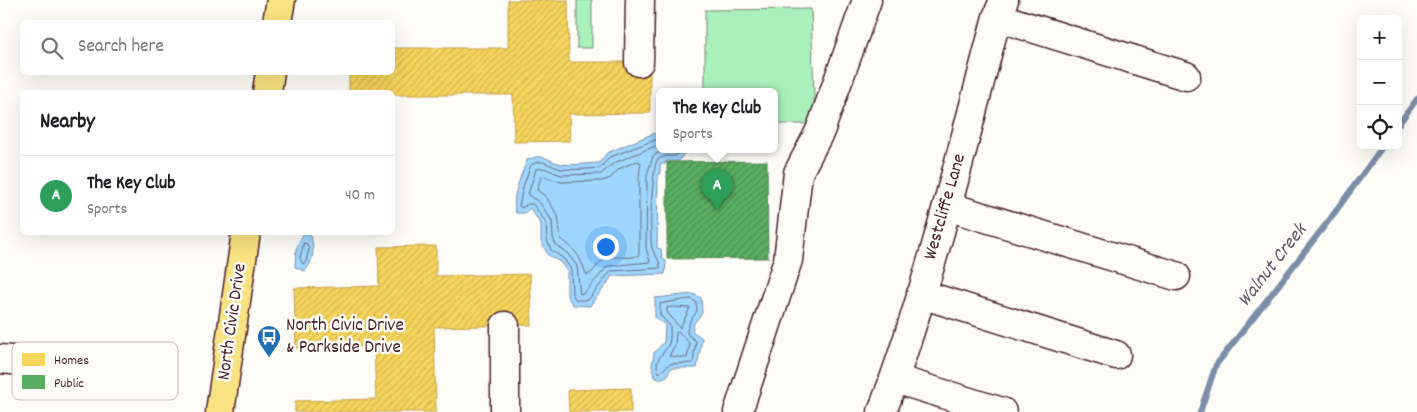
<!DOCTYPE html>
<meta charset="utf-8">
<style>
body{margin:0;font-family:Dekko,sans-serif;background:#f2f2f2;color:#202124}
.controls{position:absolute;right:15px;top:15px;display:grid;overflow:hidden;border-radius:8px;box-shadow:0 5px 20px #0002}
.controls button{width:45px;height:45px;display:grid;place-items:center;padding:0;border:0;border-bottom:1px solid #e0e0e0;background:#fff;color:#202124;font:25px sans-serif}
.you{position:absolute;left:605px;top:246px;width:18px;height:18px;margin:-12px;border:4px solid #fff;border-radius:50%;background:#1a73e8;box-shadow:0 0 0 8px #1a73e833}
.badge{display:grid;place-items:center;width:32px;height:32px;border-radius:50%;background:#1f6fb2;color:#fff;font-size:16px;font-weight:700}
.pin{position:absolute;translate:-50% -41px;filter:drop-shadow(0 1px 2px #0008)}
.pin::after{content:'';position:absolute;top:26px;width:18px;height:15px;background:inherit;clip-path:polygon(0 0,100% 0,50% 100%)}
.popup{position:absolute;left:656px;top:88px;width:122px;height:65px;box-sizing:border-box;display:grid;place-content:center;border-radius:8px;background:#fff;filter:drop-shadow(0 1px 4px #0005);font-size:16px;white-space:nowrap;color:#757577}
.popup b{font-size:19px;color:#202124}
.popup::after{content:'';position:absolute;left:50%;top:100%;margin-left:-10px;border:10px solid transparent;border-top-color:#fff}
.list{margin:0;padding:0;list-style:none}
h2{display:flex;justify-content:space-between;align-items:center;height:65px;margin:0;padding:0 20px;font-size:21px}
h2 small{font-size:16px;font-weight:400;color:#757577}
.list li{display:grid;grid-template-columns:32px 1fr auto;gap:15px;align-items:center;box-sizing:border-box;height:80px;padding:0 20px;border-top:1px solid #e0e0e0}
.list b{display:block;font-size:19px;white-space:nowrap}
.list p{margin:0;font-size:16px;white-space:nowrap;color:#757577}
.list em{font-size:16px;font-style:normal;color:#757577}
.icon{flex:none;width:28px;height:28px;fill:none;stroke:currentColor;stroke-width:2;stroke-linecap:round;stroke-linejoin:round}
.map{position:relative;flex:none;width:1417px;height:412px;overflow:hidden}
.search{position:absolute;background:#fff;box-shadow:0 5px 20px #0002;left:20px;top:20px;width:375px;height:55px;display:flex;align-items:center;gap:12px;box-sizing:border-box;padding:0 18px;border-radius:8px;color:#757577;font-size:19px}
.panel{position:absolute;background:#fff;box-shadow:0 5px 20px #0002;left:20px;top:90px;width:375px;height:145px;border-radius:8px}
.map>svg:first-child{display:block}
</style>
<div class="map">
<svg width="1417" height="412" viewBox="0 0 1417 412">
<defs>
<pattern id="homes-hatch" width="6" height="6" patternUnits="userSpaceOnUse" patternTransform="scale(1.25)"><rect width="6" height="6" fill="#f6d55c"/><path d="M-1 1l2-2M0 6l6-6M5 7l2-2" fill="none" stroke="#d4b650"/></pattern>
<pattern id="public-hatch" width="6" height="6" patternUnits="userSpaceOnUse" patternTransform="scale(1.25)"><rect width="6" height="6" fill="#5aae61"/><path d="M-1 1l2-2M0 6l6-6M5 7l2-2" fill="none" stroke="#4c8d50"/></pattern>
</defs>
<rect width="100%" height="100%" fill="#fdfcf7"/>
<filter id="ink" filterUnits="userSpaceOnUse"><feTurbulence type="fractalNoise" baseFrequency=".02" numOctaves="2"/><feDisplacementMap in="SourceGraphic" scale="10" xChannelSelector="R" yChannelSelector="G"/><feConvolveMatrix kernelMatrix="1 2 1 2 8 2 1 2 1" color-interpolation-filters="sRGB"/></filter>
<g filter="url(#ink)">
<path fill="#aaf0bc" stroke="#7a8874" d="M577,0H592V48H577Z
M811,9L815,124H775L774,91H705V10Z"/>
<path fill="#9ed6fd" stroke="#7c8da9" d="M659,133L660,149H683L685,152L679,161H666L665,164H660V174H658L657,248L661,249L662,258L666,261L665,274L612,276C606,287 597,295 590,306L573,305L567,296V271L560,262L548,255L541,241V224L530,208L524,213H516C510,197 522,175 527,160C545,152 546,161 562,164C573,166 588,163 599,163L607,153L652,134Z
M310,233C314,247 315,259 305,271L295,267L296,249L303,234Z
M693,294L701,298L702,313L694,323L692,331L702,338L697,368H671L667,376L659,379L654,377L652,366L654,353L664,342L665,325L655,318V298Z"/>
<path fill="url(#homes-hatch)" stroke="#c29e4d" d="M508,0H568L569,62H650V113L569,114L570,141L514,142L513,95H392V92H349V72H392V48H508Z
M436,246V276L530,274L532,325L434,327L436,412H295V401L376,399L374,347L296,348L294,288L379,286L378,247Z
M631,388V412H569L568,390Z"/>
<path fill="url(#public-hatch)" stroke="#558351" d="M767,161L768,258L667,259V162Z"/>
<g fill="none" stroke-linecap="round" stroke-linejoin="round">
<path stroke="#6c687f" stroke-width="1" d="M660,138L610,157L600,168C588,169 574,170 562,169C550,167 543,157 531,165L523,187L519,206L522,208L528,204H533L546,223L547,240L551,250L563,258L571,269L572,294L576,300H588L611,271L660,268C661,261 654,255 652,248C649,236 652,170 657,160L665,156H676L679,149
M660,144L614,163L601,174L561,175L544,168L536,169L528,195L540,203L552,221L553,238L556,245L568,254L577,266L580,294L584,293L608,266L650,262L646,248L647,175L653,156L663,150L673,149
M638,161L641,163L639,175V255C630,260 618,255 608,258C597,261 596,272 587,275C579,257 579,252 561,239L558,216L546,197L537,190L541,177L544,176L561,182L602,181L611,178L619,169Z
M304,243L307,244L309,249L306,262L303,264L300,259Z
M691,299L696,302L697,311L690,321L687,331L688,335L696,341L693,363L670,364L659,373C652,358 665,355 669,343C671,338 670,331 670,326L660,315V304Z
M673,307L690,308L680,328L667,312V308Z
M679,332L690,344L687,358L669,356L675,345L676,333Z"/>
<path stroke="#7c8da9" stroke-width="6" d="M1398,125L1417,99
M1200,412L1216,365L1330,219L1383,146"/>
<g stroke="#4a1f2b" stroke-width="31">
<path id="minor" d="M997,17L1186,76
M639,62L640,0
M947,206L1176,276
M921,294L1116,355
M505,326V412
M0,359L106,368
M895,379L1002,412
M738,412L788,260L798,173L820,131L867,0
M882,412C930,284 962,149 997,17L1004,0"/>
</g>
<g stroke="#4a1f2b" stroke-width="31">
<path id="major" d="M277,22L281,0
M267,92L270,72
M220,412L246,232"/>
</g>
<use href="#minor" stroke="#fdfcf7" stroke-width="28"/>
<use href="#major" stroke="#f8e281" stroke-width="28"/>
</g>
</g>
<defs>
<g id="bus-pin" transform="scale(1.25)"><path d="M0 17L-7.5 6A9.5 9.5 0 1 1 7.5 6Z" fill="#1f6fb2" stroke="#fdfcf7"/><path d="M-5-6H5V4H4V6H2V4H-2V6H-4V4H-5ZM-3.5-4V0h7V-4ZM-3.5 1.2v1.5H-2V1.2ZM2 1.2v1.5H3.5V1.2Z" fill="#fff"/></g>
</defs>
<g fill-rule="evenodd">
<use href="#bus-pin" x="269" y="337"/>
</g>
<g text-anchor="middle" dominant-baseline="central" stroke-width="5" stroke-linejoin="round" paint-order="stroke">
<g font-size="19" fill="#4a1f2b" stroke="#fdfcf7">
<text transform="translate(946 207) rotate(-74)">Westcliffe Lane</text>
<text transform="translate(233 322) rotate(-82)">North Civic Drive</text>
</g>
<g font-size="19" fill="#4a1f2b" stroke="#fdfcf7" text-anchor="start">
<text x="286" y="326">North Civic Drive<tspan x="286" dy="22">&amp; Parkside Drive</tspan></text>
</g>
<g font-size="20" font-style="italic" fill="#63566a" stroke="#fdfcf7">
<text transform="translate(1273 266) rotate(-52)">Walnut Creek</text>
</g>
</g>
<rect x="12" y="342" width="166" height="58" rx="8" fill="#fdfcf7" stroke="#c7baba" stroke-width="1"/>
<rect x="22" y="353" width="23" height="13" fill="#f6d55c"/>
<rect x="22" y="375" width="23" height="14" fill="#5aae61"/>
<g font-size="14" fill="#4a1f2b">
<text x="54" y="364">Homes</text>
<text x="54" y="387">Public</text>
</g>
</svg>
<div class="controls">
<button>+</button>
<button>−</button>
<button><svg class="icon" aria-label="locate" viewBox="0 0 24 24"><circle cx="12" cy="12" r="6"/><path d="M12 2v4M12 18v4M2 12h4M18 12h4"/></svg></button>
</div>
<div class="you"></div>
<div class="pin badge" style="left:717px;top:210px;background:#2e9e5b">A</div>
<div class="popup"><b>The Key Club</b>Sports</div>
<div class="search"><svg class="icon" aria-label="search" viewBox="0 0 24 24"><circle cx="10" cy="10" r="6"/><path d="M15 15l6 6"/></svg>Search here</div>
<section class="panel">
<h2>Nearby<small></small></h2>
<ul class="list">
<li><span class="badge" style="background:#2e9e5b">A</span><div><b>The Key Club</b><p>Sports</p></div><em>40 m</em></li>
</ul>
</section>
</div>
